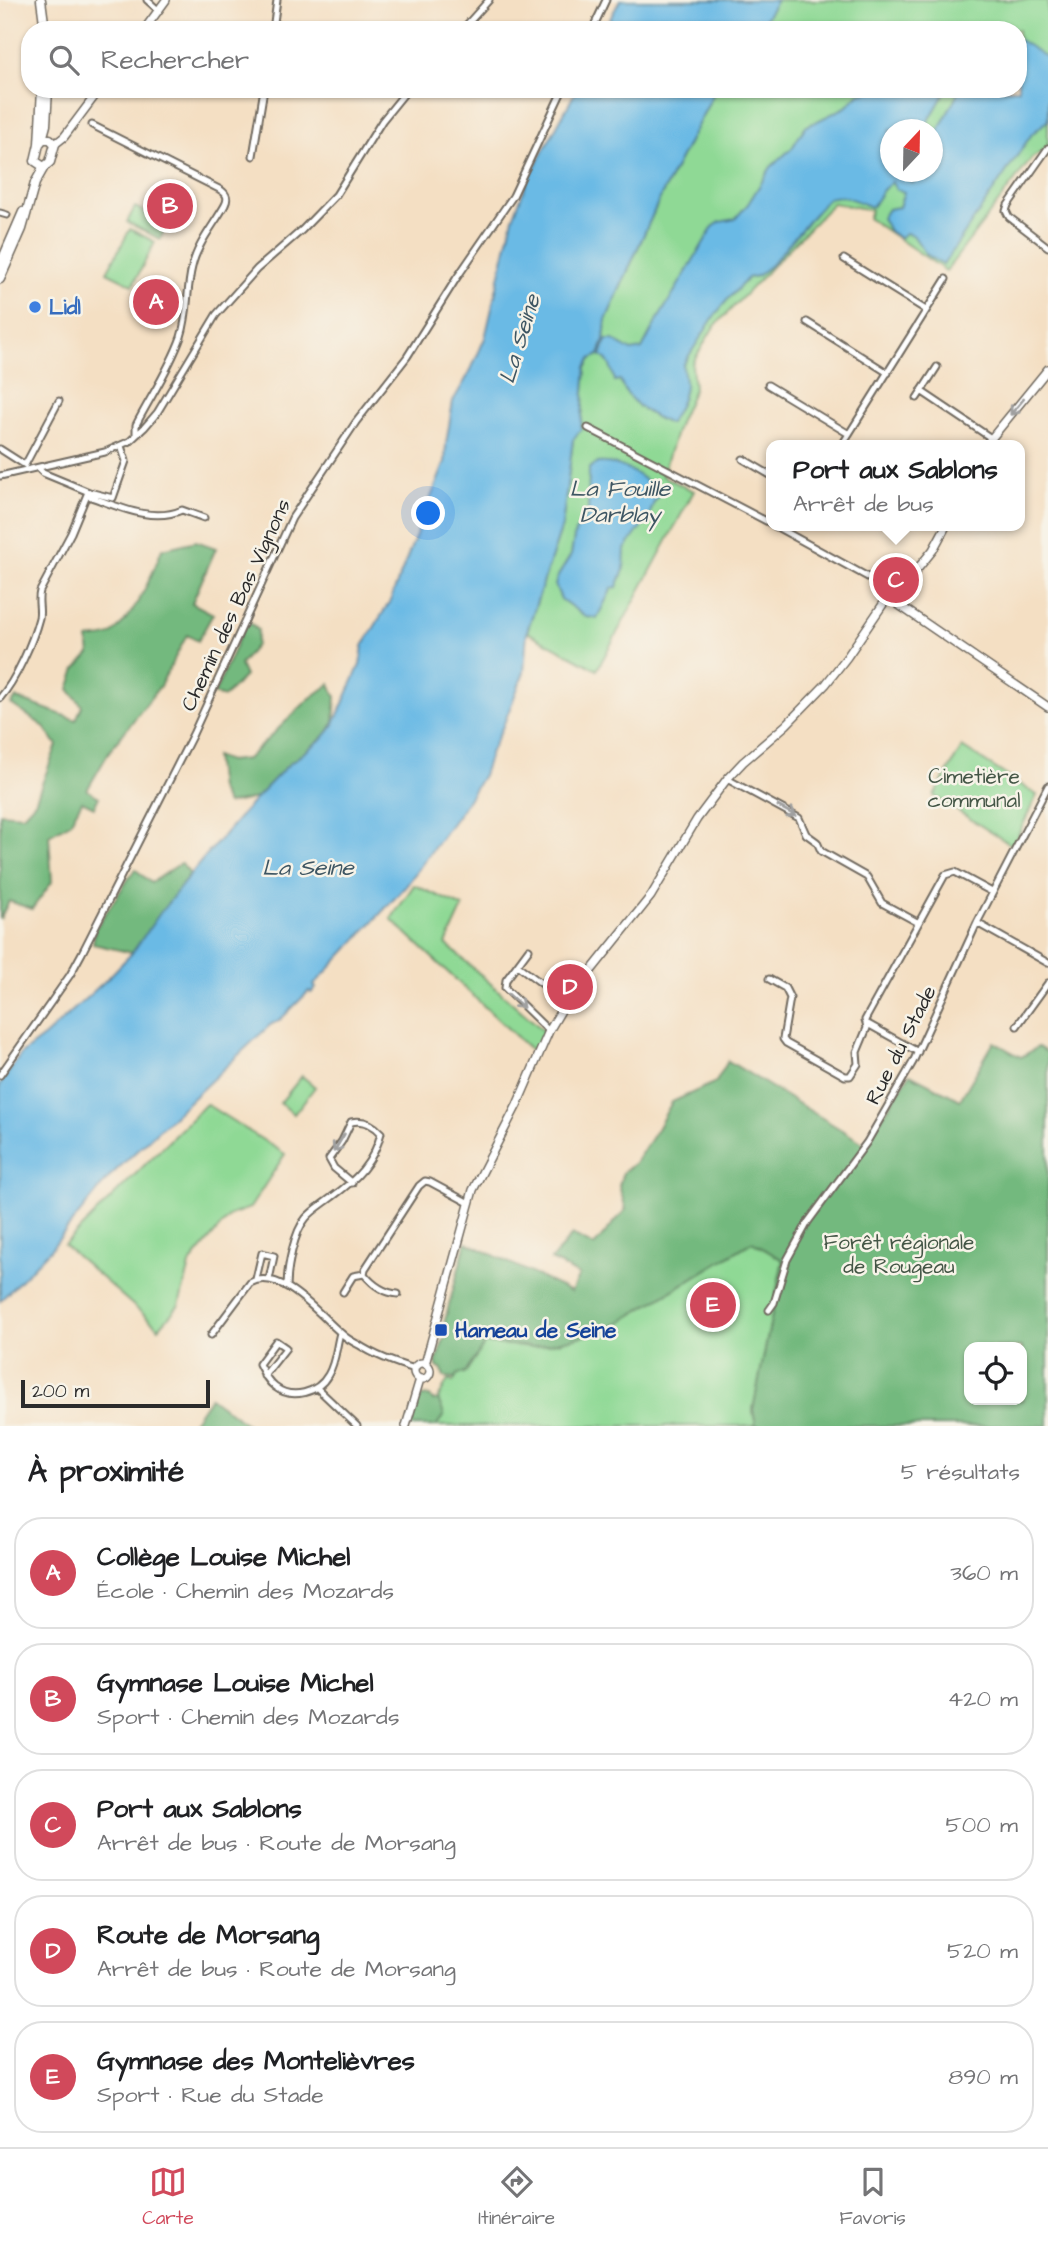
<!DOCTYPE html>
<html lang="fr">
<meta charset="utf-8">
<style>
body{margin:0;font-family:"Architects Daughter",sans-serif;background:#f6f6f6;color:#202124}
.controls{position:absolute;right:21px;bottom:21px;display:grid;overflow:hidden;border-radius:14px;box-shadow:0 2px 5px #0004}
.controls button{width:63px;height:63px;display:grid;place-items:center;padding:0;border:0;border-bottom:2px solid #e0e0e0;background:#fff;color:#202124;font:35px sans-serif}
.compass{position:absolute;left:880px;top:119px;width:63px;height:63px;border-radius:50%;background:#fff;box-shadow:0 2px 5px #0004;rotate:22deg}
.scale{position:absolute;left:21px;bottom:18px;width:189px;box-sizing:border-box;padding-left:7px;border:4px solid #2b2b2b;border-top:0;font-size:19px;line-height:24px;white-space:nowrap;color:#2b2b2b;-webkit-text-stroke:5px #f7f3e8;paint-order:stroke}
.you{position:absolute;left:429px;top:514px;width:24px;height:24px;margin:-18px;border:5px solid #fff;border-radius:50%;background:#1a73e8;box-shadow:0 0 0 10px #1a73e833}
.badge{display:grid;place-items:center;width:46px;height:46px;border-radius:50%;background:#d1495b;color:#fff;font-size:23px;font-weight:700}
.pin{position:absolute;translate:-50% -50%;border:4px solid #fff;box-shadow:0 2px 7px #0006}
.popup{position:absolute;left:766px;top:440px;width:259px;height:91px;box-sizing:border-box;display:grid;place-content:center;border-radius:14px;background:#fff;filter:drop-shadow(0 2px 5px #0005);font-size:23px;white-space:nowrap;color:#757577}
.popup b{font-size:26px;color:#202124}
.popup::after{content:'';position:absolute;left:50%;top:100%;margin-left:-14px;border:14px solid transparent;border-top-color:#fff}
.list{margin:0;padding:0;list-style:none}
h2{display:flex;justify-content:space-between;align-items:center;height:91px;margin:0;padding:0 28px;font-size:30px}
h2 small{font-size:23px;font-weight:400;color:#757577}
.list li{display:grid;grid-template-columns:46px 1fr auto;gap:21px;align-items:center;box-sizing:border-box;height:112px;margin:0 14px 14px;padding:0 14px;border:2px solid #e0e0e0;border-radius:28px}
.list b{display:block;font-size:26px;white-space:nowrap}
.list p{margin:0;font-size:23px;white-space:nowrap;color:#757577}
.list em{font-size:23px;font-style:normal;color:#757577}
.icon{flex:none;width:38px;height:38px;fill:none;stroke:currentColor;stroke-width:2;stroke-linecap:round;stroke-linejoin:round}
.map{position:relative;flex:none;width:1048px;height:1426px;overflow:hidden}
.search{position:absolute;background:#fff;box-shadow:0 2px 5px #0004;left:21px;right:21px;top:21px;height:77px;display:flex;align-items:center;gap:18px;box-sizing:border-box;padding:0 24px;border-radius:28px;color:#757577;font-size:26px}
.sheet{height:721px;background:#fff}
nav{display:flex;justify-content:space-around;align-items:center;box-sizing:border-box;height:98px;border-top:2px solid #e0e0e0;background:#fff;font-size:19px;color:#757577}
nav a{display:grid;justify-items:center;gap:4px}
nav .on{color:#d1495b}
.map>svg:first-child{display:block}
</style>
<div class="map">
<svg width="1048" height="1426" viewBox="0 0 1048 1426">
<rect width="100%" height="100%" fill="#f7f3e8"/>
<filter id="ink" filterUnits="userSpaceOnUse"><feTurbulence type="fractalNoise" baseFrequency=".0143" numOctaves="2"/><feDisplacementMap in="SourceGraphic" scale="14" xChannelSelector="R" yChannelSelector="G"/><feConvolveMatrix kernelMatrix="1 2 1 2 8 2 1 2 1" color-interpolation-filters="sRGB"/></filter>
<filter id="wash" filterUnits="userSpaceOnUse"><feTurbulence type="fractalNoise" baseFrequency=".00686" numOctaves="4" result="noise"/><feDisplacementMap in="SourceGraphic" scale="28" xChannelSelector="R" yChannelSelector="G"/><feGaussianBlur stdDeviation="1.57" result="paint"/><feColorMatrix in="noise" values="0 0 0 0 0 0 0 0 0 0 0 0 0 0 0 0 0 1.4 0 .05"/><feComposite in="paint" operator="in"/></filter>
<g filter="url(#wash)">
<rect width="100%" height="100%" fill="#f4dfc3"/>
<path fill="#8fd995" stroke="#5d8260" stroke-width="2" fill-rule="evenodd" d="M777,0H1048V148L1032,158L946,271L868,218L871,210L833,203L713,328L692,364L694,389L679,423L662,476L694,491L597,670L527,632L562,526L573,440L581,429L586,368L591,359L599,354L604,340L606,320L660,198L716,89H1018V30H758ZM890,130H932V172H890Z
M135,207L168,224L160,239L127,222Z
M130,229L155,242L133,285L107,272Z
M962,747L1037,795L1013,846L934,796Z
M414,885L463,907L446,944L545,1032L534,1053L391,919Z
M302,1076L315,1087L294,1114L280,1103Z
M206,1104L285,1154L250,1208L230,1215L191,1262L179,1305L159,1328L64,1245Z
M752,1242L783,1260L753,1410L756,1426H436L444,1415L438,1399L448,1380L453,1382L458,1374L465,1373L485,1343L534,1347L605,1331Z"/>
<path fill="#73b97e" stroke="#4f7254" stroke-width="2" fill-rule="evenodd" d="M196,541L216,548L192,603L213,614L198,641L187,635L160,686L109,752L87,790L99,797L94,807L82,801L70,823L49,835L52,882L32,909L9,901L0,919V813L23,815L35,802L57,745L43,726L11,704L16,698L76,720L82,706L69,689L76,669L90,654L88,639C95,638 105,638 110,635C134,618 152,576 162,549Z
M247,620L258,630L256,645L240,665L245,676L224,697L214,694Z
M330,684L336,697L334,722L326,735L288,765L256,798L227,804L219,789L215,756L229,761L247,759L309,699Z
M181,863L190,874L132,953L93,944L95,929L135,869L151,883Z
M994,1042L1021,1057L1038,1047L1048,1053V1426H756L753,1410L783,1260L752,1242L605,1331L534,1347L485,1343L465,1373L458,1374L455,1378L444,1377L442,1370L437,1367L436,1361L445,1336L442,1331L466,1242L571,1292L579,1275L551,1260L572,1235L594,1246L626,1209L619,1186L623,1172L635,1163L657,1129L672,1102L716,1082L728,1061L865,1144L910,1074L960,1100ZM969,1347H1022V1400H969Z
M430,1396L433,1401L438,1399L444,1415L436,1426H411L421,1397Z
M210,1397L249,1426H190Z"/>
<path fill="#6abae5" stroke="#4a7288" stroke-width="2" d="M620,0H777L758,30H604Z
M1018,39L1048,58V120L1032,134L943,265L926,254L913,235L906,233L899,238L889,231L882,218L888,209L899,207L904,192L897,190L892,182L883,190L872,207C858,202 841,192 827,199L771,265L757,276L748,278L729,298L715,315L683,365C683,372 685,377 685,384C685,396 676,414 669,424C648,414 628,403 620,380L615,381C612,371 610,360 601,356L606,340H613L631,351L642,349L654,326L713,227L720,222L735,219L748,204L771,167L792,148L805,127L846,107L859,94L877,89H947L924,129L890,130V172H901L912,183L915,180L916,172H932L933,141L960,89H1018Z
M577,89H716L660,198L606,320L604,340L599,355L591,359L586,367L581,429L573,440L562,526L527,631L524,672L503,726L491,751L483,775L462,809L406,886L314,985L316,988L311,993L309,991L281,1019L270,1025L110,1176L50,1250L0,1301V1085L21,1054L45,1036L106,980L132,953L160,913L198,865L256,798L288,765L323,738L333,726L360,665L363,646L390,601L445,462L446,444L453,401L470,372L485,338L513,218L528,179Z
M598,463C621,461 642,476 658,491V498L654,502L649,516L625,549L624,570L617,587L612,588L597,618L586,617L561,599L555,585L558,576L571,555L575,532L588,515L589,468Z"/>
</g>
<g filter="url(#ink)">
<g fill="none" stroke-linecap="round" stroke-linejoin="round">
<g stroke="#716a60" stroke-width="9">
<path id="street" d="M147,0L158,10
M273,30L277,0
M462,30L489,0
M592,30L606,0
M92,125L219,189C226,193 229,197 225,205C214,225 197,244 192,267C186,291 189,312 181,337C170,368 151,396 136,425V435
M1048,148L1008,205L1006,211L1009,217L1048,247
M253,156L264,89
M0,213L7,215
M844,259L926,310
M807,322L888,373
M768,385L849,434
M921,391L991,438
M917,398L937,367
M588,428L772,524
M842,445L946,279
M0,449L25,465
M743,459L772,476
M25,465L59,401
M38,468L43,473L89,492L91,497C119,507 153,523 182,510L204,518
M0,476L105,452L130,441L144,428L157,413L216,315L257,269L302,230L336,195L382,121L408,89
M89,492L113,498L126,461L121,446
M775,526L886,587L893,594
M0,698C16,680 33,641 39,618C41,609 37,601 40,591L71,533L88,492
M727,779L799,818L806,834L817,842L821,851L867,877L882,903L917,922
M977,923L1048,963
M529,949L506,980L505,988L549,1031
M517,965L566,1002
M769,979L785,988L790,998L783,1039L786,1043L845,1076H850L858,1064L857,1052L867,1028L866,1023
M1017,1026L1048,983
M918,1052L866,1023L865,1020L945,875L955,872L992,892
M0,1075L70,975L82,953L193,734L292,518L356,422L407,357L456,279L513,196L563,89
M256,1279L262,1253L274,1256L269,1280
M287,1287C287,1268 294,1232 306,1218C313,1210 323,1204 332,1197C356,1180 374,1162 381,1133C373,1124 364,1119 351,1122L342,1141L329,1159L334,1168L352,1183
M343,1292L353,1276L364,1274
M398,1294C385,1293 373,1285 364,1274L365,1269L419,1186L425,1181L430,1182L469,1203
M769,1310L774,1303L787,1260L808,1222L867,1142L913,1062L977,923L1048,786
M211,1335L250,1283C281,1266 320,1316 341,1333C346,1338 353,1342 359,1345C376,1356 395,1363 415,1369
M264,1376L286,1348L276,1341L259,1364C263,1372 267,1381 275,1387C292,1400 318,1393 328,1375C336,1362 336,1347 340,1333
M317,1388L357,1426"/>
</g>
<g stroke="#716a60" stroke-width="10">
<path id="secondary" d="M144,30L166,0
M55,144L64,137L100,89
M986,445L1048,369
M893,594L899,605L1048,707
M414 1371a8 8 0 1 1 16 0a8 8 0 1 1-16 0Z
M425,1364L473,1190L517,1105L549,1031L566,1002L651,896L697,819L727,779L743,762L786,725L826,684L847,657L888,597L915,572L933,550L946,526
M406,1426L420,1379"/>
</g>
<g stroke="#716a60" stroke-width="11">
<path id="primary" d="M41,0L45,30
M43,136L46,125L48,89
M39,144L43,139H50L55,144L50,162L44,167L35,161L39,144L42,89
M0,265L23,212
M0,279L22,229L35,183L44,167"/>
</g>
<use href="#street" stroke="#fff" stroke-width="5"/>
<use href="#secondary" stroke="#fff" stroke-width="7"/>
<use href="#primary" stroke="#fff" stroke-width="8"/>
</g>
<defs><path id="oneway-shaft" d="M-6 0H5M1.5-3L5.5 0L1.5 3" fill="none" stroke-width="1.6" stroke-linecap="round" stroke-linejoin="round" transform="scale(1.75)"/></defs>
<g stroke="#a0a0a0">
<use href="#oneway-shaft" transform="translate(1017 407) rotate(130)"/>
<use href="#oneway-shaft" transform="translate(787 811) rotate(29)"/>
<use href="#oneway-shaft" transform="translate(516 1001) rotate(42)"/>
<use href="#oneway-shaft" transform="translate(339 1143) rotate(121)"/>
</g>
</g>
<circle fill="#3f7fe0" stroke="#f7f3e8" stroke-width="2.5" cx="35" cy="307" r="7"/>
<rect fill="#1a4fb4" stroke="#f7f3e8" stroke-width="2.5" x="434" y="1323" width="14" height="14" rx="3.5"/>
<g text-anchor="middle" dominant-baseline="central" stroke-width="5" stroke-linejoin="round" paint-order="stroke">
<g font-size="21" font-weight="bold" fill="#366cbe" stroke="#f7f3e8" text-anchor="start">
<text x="49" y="307">Lidl</text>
</g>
<g font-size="21" fill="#2b2b2b" stroke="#f7f3e8">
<text transform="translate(236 605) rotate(-65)">Chemin des Bas Vignons</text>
<text transform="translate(901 1045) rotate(-63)">Rue du Stade</text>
</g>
<g font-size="21" fill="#445646" stroke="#f7f3e8">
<text x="974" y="776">Cimetière<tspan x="974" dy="24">communal</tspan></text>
<text x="899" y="1242">Forêt régionale<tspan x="899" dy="24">de Rougeau</tspan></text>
</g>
<g font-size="21" font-weight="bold" fill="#164399" stroke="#f7f3e8" text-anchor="start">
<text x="455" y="1330">Hameau de Seine</text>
</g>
<g font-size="23" font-style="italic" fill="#3e5663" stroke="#f7f3e8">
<text transform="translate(520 339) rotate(-73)">La Seine</text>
<text x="620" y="489">La Fouille<tspan x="620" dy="26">Darblay</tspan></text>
<text x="308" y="868">La Seine</text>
</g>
</g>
</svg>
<div class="controls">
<button><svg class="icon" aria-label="locate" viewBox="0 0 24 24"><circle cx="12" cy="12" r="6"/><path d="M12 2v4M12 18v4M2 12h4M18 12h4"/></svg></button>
</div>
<svg class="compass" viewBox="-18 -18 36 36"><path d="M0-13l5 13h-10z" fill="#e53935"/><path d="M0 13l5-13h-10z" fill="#757577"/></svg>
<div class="scale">200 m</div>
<div class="you"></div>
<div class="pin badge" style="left:156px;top:302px">A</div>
<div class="pin badge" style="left:170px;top:206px">B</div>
<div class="pin badge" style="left:896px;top:580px">C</div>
<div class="popup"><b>Port aux Sablons</b>Arrêt de bus</div>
<div class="pin badge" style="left:570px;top:987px">D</div>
<div class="pin badge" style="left:713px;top:1305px">E</div>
<div class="search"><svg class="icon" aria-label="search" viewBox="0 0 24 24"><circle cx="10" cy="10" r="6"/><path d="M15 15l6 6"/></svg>Rechercher</div>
</div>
<section class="sheet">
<h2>À proximité<small>5 résultats</small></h2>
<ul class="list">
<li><span class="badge">A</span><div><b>Collège Louise Michel</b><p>École · Chemin des Mozards</p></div><em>360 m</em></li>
<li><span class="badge">B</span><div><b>Gymnase Louise Michel</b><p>Sport · Chemin des Mozards</p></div><em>420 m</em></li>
<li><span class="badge">C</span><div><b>Port aux Sablons</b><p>Arrêt de bus · Route de Morsang</p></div><em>500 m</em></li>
<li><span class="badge">D</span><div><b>Route de Morsang</b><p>Arrêt de bus · Route de Morsang</p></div><em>520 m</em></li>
<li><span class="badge">E</span><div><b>Gymnase des Montelièvres</b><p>Sport · Rue du Stade</p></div><em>890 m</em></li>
</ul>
</section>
<nav>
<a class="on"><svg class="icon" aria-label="map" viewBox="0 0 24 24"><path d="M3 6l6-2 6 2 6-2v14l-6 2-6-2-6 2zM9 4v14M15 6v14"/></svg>Carte</a>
<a><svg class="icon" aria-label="directions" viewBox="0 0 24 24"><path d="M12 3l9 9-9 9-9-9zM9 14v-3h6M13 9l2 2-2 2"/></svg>Itinéraire</a>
<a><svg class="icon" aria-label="saved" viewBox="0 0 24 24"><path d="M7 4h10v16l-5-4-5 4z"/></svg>Favoris</a>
</nav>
